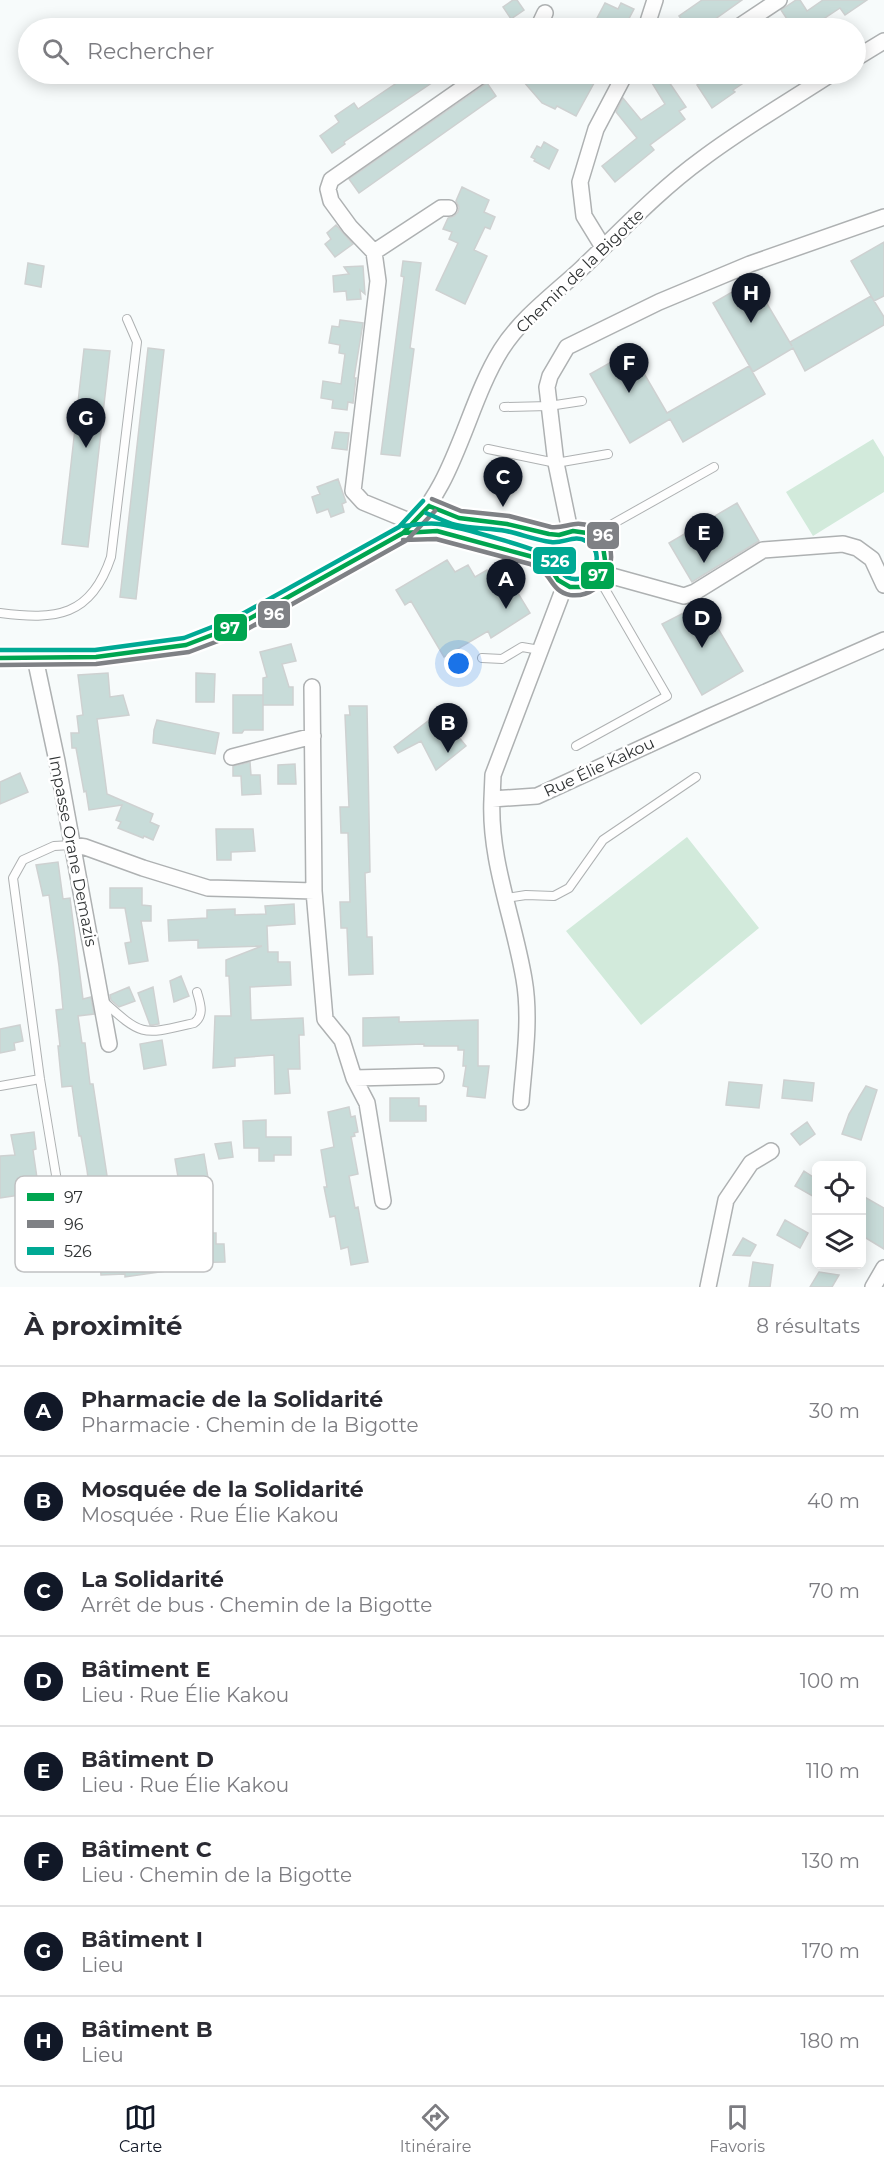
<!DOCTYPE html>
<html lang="fr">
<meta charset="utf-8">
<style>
body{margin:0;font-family:Montserrat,sans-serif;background:#f7f7f7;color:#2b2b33}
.controls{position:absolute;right:18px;bottom:18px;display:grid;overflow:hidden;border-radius:9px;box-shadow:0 3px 15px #0003}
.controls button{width:54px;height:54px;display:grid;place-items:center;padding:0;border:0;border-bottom:2px solid #e1e1e2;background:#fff;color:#2b2b33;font:30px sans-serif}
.you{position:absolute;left:459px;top:664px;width:21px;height:21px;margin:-15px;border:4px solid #fff;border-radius:50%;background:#1a73e8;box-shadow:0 0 0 9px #1a73e833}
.badge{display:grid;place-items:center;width:39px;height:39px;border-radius:50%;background:#111827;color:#fff;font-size:20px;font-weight:700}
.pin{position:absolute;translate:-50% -50px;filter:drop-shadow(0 2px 3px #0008)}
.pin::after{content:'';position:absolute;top:32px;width:21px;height:18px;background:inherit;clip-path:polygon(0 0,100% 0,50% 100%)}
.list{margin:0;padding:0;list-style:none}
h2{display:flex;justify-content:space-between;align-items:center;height:78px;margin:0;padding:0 24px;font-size:26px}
h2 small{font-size:20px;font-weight:400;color:#7c7c81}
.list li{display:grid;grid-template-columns:39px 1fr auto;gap:18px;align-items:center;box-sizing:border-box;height:90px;padding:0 24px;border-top:2px solid #e1e1e2}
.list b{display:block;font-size:22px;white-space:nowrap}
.list p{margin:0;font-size:20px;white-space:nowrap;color:#7c7c81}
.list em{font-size:20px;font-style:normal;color:#7c7c81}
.icon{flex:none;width:33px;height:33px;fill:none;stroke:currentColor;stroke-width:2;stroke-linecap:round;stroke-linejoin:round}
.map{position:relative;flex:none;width:884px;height:1287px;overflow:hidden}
.search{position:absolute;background:#fff;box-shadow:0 3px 15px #0003;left:18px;right:18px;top:18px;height:66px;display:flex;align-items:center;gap:15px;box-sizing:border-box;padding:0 21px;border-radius:33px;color:#7c7c81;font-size:22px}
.sheet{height:798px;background:#fff}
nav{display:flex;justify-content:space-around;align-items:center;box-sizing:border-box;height:84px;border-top:2px solid #e1e1e2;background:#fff;font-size:16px;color:#7c7c81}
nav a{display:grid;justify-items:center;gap:3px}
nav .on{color:#111827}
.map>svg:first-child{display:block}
</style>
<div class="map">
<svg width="884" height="1287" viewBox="0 0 884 1287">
<rect width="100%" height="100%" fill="#f7fbfb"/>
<path fill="#d2eadb" d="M873,439L884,457V492L813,536L786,492Z
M687,837L759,928L641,1025L566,931Z"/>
<path fill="#c8dcd9" stroke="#ced1d1" stroke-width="1.5" d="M513,0H517L524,10L511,19L503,7Z
M702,0H742L711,22L709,20L696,28H694L690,23L686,26L679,16Z
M796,0H800L807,11L823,0H867L845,15L840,8L816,24L819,28H773L787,19L781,10Z
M605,3L618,9L621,3L634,9L624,28H607L595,22Z
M410,74H445L344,142L345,144L332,153L320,136L339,122L335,116L354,103L358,109Z
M517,74H599L576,116L557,106L555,109L542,103Z
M714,74H757L733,90L735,92L712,108L697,85Z
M669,82L686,107L679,111L685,119L650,145L654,150L615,182L602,166L637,138L616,112L623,98L641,120L665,104L652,83Z
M487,83L496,96L359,193L349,179Z
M544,142L558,150L549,169L534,161L535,159L531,157L537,146L541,148Z
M462,187L489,200L484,212L495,217L490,229L485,227L474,250L487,256L465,304L436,290L458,243L449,239L452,232L443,229L448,218L454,216L458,212L459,207L456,201Z
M336,225L353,244L335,257L325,244L331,239L327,233Z
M884,242V296L874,301L851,261Z
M403,261L421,263L410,348L414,349L400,456L381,454L404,277L401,276Z
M28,263L44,266L41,287L25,284Z
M363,266L365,294L360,290L361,299L347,300L346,291L334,292L333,276L349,274L344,267Z
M753,280L792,346L790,342L871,296L884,317V325L805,371L793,348L753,372L713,303Z
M340,320L363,323L354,378H356L353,403L348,402L347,410L332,408L333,400L321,398L323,381L341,384L345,354L339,353L340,345L329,343L332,326L339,327Z
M148,348L164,350L136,599L120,597Z
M84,349L110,351L88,547L62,544Z
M631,351L667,413L749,366L765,394L683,442L670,419L630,443L590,374Z
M335,432L349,433L347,450L332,448Z
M338,479L346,502L342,504L344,512L331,517L328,509L317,513L312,497L320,494L317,487Z
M737,503L759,541L692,582L669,543Z
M447,560L455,572L468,565L475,577L487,570L495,582L507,575L530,613L491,638L488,631L444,657L411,601L405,605L396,590Z
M703,603L743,671L702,695L662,624Z
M291,644L296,661L282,664L289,687H293V705H263V678L267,677L260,652Z
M108,673L110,697L123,695L129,715L97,719L107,794L153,814L150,822L159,826L153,840L144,836L143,838L118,828L121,822L116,820L122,805L89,810L86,791L84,792L76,748H72L71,733H79L77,716L83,715L78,675Z
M196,673L215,674L214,702H196Z
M233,695H263V730H244L242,733H233Z
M349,706H367L370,872L365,873L367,937H372L373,974L349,975L347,928H341L340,902H350L348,833H341L340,807H349L345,715H350Z
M432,718H443L466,746L436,770L421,741L398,753L394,747Z
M157,720L219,733L215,754L153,743L154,730Z
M250,762L251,775H260L261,794L242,795L241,776H233V766Z
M295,764L296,784H278V765Z
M20,773L28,792L0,804V782Z
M216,829H253L255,851L231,852V860H217Z
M58,862L63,899L70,898L83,999L91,997L94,1014L78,1016L82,1043H85L90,1084H93L115,1228L124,1226L127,1246L172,1237L206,1233H216V1244H224L225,1262L172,1263L173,1270L125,1277V1274L101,1275L99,1255H102L100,1229L91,1230L86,1194H90L87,1170L81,1136H79L72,1086L62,1087L58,1046H60L56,1010L63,1009L59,966L49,895L43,896L36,865Z
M110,888H142V905L151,906V921H141L148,961L129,964L125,943L131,942L125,908H110Z
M294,904L295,924L267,926L268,952H278V962H290L291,985L250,987L251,1020L303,1018L304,1035H299L300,1069H288L290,1093L275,1094L274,1055L235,1058V1066L213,1068L215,1016H231L229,976H226V960L262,946L198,948V940L169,941L168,920L207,918V910L235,909V915L266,914L265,906Z
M181,976L189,996L174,1002L170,981Z
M129,987L135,1001L119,1007L111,1000L110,995Z
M153,987L159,1024L153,1025H150L138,993Z
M399,1017V1022L478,1020V1066H489L485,1098L467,1096L468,1087L463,1086L466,1066H463L464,1050H458V1046H424V1044L363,1046V1018Z
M20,1025L23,1041L14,1043L15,1050L0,1053V1029Z
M162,1040L166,1065L144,1069L140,1044Z
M784,1080L814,1083L812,1101L782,1098Z
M729,1082L762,1085L759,1108L726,1105Z
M866,1086L877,1090L861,1140L842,1134L849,1114Z
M390,1098H419V1106H426V1121H390Z
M349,1107L351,1117L355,1116L358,1132L354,1133L355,1136L351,1137L358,1174L349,1176L355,1208L358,1207L368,1262L351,1265L348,1247L341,1249L335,1216L330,1217L324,1187H327L321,1150L334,1147L328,1112Z
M266,1120V1137H291V1155H274V1161H259V1148H244L243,1121Z
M807,1122L815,1134L800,1145L791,1134Z
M34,1132L36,1149L33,1150L39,1192L0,1198V1156L15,1155L11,1135Z
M231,1142L233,1157L219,1159L215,1144Z
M204,1154L211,1196L182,1201L175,1159Z
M804,1171L816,1179V1198L795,1186Z
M861,1195L884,1208V1249L861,1235Z
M785,1220L808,1233L800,1248L777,1235Z
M743,1238L756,1245L750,1256L733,1255Z
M753,1262L773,1265L770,1287H749Z
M819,1272L839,1275L832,1287H810Z"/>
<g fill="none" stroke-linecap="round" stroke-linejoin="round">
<g stroke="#aeb1b2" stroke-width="10">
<path id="service" d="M504,407L549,406L582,401
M488,449L556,463L608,454
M593,535L714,467
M0,613C56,620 91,617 111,557L137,342L127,319
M482,658L502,659L522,647L540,650
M576,746L667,696L598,577
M506,898L526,895L554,896L569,888L603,840L696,777
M103,1001C143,1037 142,1035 194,1023C205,1015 200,1003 197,992
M0,1086L40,1079
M67,1241L40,1079L13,878L23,860L54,846L72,845"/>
</g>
<g stroke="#aeb1b2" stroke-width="18">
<path id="minor" d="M538,28L545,13
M646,28L655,0
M737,28L779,0
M856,58L884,41
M603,247L584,216L580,182L596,129L625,74
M374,252L441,208H449
M429,506L458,518L510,524L559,536
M414,523L363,502L353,491L378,281L374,252L350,227L331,201L328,189L331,180L483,74
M548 559a28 28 0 1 1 56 0a28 28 0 1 1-56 0Z
M570,531L556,463L547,387L550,376L567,347L659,302L750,264L884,217
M403,533L437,531L533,557L548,565
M601,573L684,596L695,592L763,550L843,544L857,548L872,559L884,585
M0,658L96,657L186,645L238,625L403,533C455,490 466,406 501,350C521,318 554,294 581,269C620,232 658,191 702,159C743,128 788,102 831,74
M35,658L57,761L109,1044
M232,757L313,736
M492,799L493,775L565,585
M72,845L85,847L143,868L208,888L314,891L312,687
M314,891L325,1019L342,1040L354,1078L367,1103L383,1201
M354,1078L436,1076
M521,1102C524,1062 531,1019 524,979C514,919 489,860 492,799L537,796L709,717L884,640
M708,1287L726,1200L751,1163L771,1151
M873,1287L884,1268"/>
</g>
<use href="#service" stroke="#fefefe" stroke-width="8"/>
<use href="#minor" stroke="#fefefe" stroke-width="15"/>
<g stroke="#fff" stroke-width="9">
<path id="bus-1" d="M403,533L437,531L533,557L548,565L558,580L570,587H582L593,581L601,571L605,560L603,547L593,536L587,533L573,531L559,535L549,534L507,524L459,518L429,506
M0,658L96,657L186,645L238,625L403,533L429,506"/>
</g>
<g stroke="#fff" stroke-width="9">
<path id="bus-2" d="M403,540L436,539L530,564C534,566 540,568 543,571C552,579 554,592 570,595C608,600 629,544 591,527C575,519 566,529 551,527L509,516L461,511L432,499
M0,665L96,664L189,652L242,632L407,540L435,511"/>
</g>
<g stroke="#fff" stroke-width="9">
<path id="bus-3" d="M403,526C414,525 428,522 439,524C458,527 541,549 553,559C559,565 560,573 567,577C573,580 578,580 584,577C599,569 602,550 586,541C575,534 563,544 551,542C535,540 521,534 506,531C489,528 472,529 456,525C445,522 436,517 426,513
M0,650H95L184,638L235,618L399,527L423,501"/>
</g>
<use href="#bus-1" stroke="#00a550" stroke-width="4.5"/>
<use href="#bus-2" stroke="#7f8185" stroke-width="4.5"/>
<use href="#bus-3" stroke="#00a994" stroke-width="4.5"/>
</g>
<g text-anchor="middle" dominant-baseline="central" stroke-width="5" stroke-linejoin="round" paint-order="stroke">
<g font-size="16" fill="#2e3132" stroke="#fff">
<text transform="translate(580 271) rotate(-44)">Chemin de la Bigotte</text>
<text transform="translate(599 767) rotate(-25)">Rue Élie Kakou</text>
<text transform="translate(73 851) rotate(79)">Impasse Orane Demazis</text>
</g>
</g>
<rect x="15" y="1176" width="198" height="96" rx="9" fill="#fff" stroke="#c0c1c2" stroke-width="1.5"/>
<rect x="27" y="1193" width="27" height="8" fill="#00a550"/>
<rect x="27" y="1220" width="27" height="8" fill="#7f8185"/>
<rect x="27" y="1247" width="27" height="8" fill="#00a994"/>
<g font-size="16" fill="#2e3132">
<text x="64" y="1203">97</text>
<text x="64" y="1230">96</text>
<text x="64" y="1257">526</text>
</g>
<g stroke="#fff" stroke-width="2">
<rect x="586" y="521" width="34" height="29" rx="6" fill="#7f8185"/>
<rect x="532" y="546" width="45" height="29" rx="6" fill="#00a994"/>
<rect x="580" y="561" width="35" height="29" rx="6" fill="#00a550"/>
<rect x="257" y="600" width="34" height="29" rx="6" fill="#7f8185"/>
<rect x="213" y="613" width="35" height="29" rx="6" fill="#00a550"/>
</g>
<g font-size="16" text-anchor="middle" font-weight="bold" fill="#fff">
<text x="603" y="541">96</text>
<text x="555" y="567">526</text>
<text x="598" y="581">97</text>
<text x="274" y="620">96</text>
<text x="230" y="634">97</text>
</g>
</svg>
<div class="controls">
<button><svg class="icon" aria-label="locate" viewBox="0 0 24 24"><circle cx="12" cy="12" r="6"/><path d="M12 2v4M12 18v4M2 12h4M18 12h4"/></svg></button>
<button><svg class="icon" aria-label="layers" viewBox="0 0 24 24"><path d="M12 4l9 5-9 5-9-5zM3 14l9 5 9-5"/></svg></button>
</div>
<div class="you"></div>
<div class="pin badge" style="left:506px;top:609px">A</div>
<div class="pin badge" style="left:448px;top:753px">B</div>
<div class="pin badge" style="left:503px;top:507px">C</div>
<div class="pin badge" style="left:702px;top:648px">D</div>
<div class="pin badge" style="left:704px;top:563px">E</div>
<div class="pin badge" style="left:629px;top:393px">F</div>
<div class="pin badge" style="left:86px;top:448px">G</div>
<div class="pin badge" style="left:751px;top:323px">H</div>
<div class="search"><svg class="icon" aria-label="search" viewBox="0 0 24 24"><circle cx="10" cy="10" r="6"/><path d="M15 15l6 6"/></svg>Rechercher</div>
</div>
<section class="sheet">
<h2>À proximité<small>8 résultats</small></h2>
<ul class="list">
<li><span class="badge">A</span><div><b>Pharmacie de la Solidarité</b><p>Pharmacie · Chemin de la Bigotte</p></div><em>30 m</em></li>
<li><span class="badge">B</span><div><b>Mosquée de la Solidarité</b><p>Mosquée · Rue Élie Kakou</p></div><em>40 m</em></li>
<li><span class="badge">C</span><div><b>La Solidarité</b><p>Arrêt de bus · Chemin de la Bigotte</p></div><em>70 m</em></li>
<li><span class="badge">D</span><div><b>Bâtiment E</b><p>Lieu · Rue Élie Kakou</p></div><em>100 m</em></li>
<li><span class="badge">E</span><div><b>Bâtiment D</b><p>Lieu · Rue Élie Kakou</p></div><em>110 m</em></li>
<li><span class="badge">F</span><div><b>Bâtiment C</b><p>Lieu · Chemin de la Bigotte</p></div><em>130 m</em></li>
<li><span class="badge">G</span><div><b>Bâtiment I</b><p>Lieu</p></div><em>170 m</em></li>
<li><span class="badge">H</span><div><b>Bâtiment B</b><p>Lieu</p></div><em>180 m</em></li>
</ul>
</section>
<nav>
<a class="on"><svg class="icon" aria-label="map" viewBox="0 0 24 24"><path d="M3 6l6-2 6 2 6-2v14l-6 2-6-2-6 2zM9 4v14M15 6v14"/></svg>Carte</a>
<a><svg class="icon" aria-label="directions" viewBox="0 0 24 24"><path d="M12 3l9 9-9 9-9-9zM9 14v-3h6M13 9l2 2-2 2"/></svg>Itinéraire</a>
<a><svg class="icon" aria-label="saved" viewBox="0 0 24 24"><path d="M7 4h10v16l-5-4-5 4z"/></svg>Favoris</a>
</nav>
